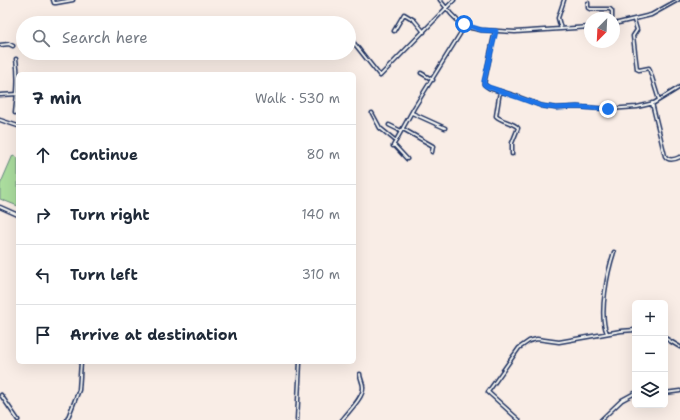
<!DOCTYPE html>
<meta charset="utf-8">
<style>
body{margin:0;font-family:"Shantell Sans",sans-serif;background:#f6f6f7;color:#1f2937}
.controls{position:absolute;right:12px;bottom:12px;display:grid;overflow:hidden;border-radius:6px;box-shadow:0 4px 16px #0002}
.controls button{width:36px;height:36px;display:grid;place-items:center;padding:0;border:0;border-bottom:1px solid #e0e1e3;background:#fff;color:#1f2937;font:20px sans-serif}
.compass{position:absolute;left:584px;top:12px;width:36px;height:36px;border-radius:50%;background:#fff;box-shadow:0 4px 16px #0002;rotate:204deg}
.stop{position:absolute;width:12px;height:12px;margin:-9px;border:3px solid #1a73e8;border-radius:50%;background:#fff}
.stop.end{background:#1a73e8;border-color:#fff;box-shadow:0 1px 4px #0008}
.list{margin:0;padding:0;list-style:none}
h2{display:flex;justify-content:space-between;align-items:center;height:52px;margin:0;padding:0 16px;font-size:17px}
h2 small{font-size:13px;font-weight:400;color:#747a83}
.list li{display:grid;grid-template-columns:26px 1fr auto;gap:12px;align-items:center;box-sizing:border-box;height:60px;padding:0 16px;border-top:1px solid #e0e1e3}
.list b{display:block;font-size:15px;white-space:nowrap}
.list em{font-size:13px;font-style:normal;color:#747a83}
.icon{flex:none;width:22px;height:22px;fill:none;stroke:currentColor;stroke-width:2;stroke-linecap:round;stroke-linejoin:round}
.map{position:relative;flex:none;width:680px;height:420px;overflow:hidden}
.search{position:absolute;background:#fff;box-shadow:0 4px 16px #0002;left:16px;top:16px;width:340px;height:44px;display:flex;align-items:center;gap:10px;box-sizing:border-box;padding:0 14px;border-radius:22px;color:#747a83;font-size:15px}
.panel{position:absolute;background:#fff;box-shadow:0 4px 16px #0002;left:16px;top:72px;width:340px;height:292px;border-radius:6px}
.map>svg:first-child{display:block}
</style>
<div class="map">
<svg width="680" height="420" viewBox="0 0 680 420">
<rect width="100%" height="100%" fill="#f9ede6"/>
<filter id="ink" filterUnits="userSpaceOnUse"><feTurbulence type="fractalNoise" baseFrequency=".025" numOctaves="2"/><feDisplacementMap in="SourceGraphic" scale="8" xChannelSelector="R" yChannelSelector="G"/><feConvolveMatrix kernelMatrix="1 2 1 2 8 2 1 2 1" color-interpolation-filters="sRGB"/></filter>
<g filter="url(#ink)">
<path fill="#abdd9e" stroke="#63867e" d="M13,155L18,158V206L0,199V185Z"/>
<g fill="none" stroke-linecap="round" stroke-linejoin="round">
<g stroke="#1b2f5e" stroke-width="5">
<path id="minor" d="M53,0L54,3H56L73,0
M440,0L451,14L458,21L471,28L481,30L515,32L590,27
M588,3V8L590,9H610L612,11V18
M634,20L637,30L633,36L637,69L639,70L649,68L659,100
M614,24L651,15L678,0
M561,29L558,18L564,0
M394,31L404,14L414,20L424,32
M495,31L484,84L489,88L516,96L542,106L556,108L577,107L608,109L637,107L654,103L680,87
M354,43L380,76L454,0
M0,45L9,44L13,46
M421,73L433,80
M500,91L496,116C502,122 513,122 518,128L512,143V154
M0,95L18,94
M652,103L665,156C668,161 674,160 680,157
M15,113C17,95 19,77 16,59
M372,113L380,128L396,141
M412,113L445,128
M0,120L18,126
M389,125L401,131
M403,129L433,146L432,152
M394,145L407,159
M393,146L414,108L460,34L464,24
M0,207L18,215
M607,333C598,315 608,270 614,252
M665,338L680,347
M665,393L680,391
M1,395L18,420
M67,420L79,390L81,362
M297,420L300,362
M342,420C348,412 364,397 363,387C363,382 360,379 360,374
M519,420L488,392L519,348L529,341L537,339L559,342L621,331L635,330
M601,420L622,400L635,393"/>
</g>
<use href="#minor" stroke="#fdfcf7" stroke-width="2"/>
</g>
</g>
<g fill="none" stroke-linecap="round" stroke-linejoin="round" filter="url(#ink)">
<path stroke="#1a73e8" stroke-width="5" d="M464,24L481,30L496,31L484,81V84L486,86L542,106L556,108L577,107L608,109"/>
</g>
</svg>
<div class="controls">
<button>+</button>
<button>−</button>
<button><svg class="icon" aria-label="layers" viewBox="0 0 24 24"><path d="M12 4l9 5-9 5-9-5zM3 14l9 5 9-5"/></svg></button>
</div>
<svg class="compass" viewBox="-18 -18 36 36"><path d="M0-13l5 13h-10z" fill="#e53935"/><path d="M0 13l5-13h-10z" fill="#747a83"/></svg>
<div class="stop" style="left:464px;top:24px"></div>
<div class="stop end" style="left:608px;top:109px"></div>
<div class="search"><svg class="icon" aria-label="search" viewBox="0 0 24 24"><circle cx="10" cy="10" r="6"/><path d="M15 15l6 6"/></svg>Search here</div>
<section class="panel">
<h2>7 min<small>Walk · 530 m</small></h2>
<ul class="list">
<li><svg class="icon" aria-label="ahead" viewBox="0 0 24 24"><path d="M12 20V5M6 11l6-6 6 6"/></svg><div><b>Continue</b></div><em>80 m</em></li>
<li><svg class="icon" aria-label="right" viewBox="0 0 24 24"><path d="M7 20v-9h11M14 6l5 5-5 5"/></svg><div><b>Turn right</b></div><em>140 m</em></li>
<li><svg class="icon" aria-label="left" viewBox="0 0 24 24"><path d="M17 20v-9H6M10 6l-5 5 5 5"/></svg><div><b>Turn left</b></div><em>310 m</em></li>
<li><svg class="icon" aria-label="arrive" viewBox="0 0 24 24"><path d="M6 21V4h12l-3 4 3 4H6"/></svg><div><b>Arrive at destination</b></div></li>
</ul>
</section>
</div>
